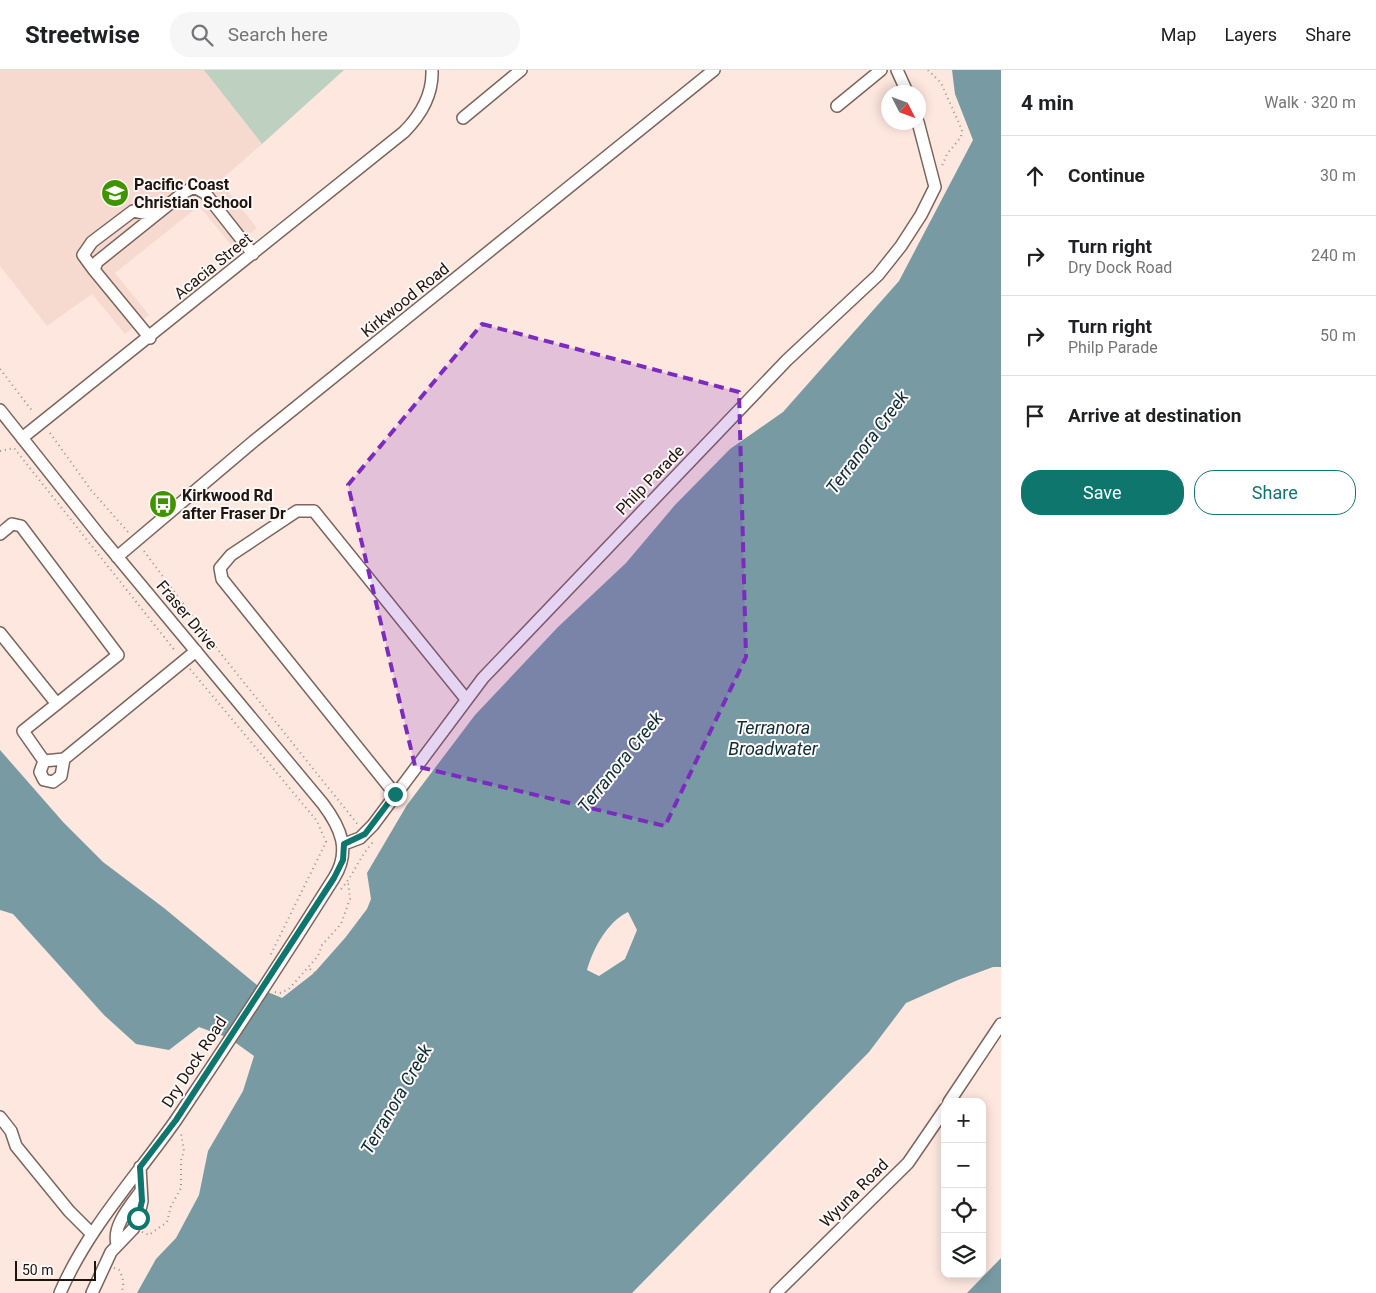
<!DOCTYPE html>
<meta charset="utf-8">
<style>
body{margin:0;font-family:Roboto,sans-serif;background:#f6f6f6;color:#202124}
.controls{position:absolute;right:15px;bottom:15px;display:grid;overflow:hidden;border-radius:10px;box-shadow:0 2px 12px #0003}
.controls button{width:45px;height:45px;display:grid;place-items:center;padding:0;border:0;border-bottom:1px solid #e0e0e0;background:#fff;color:#202124;font:25px sans-serif}
.compass{position:absolute;left:881px;top:15px;width:45px;height:45px;border-radius:50%;background:#fff;box-shadow:0 2px 12px #0003;rotate:132deg}
.scale{position:absolute;left:15px;bottom:12px;width:81px;box-sizing:border-box;padding-left:5px;border:2px solid #1e1511;border-top:0;font-size:14px;line-height:18px;white-space:nowrap;color:#1e1511;-webkit-text-stroke:4px #fef8f6;paint-order:stroke}
.stop{position:absolute;width:15px;height:15px;margin:-11px;border:4px solid #0f766e;border-radius:50%;background:#fff}
.stop.end{background:#0f766e;border-color:#fff;box-shadow:0 1px 5px #0008}
.list{margin:0;padding:0;list-style:none}
h2{display:flex;justify-content:space-between;align-items:center;height:65px;margin:0;padding:0 20px;font-size:21px}
h2 small{font-size:16px;font-weight:400;color:#757577}
.list li{display:grid;grid-template-columns:32px 1fr auto;gap:15px;align-items:center;box-sizing:border-box;height:80px;padding:0 20px;border-top:1px solid #e0e0e0}
.list b{display:block;font-size:19px;white-space:nowrap}
.list p{margin:0;font-size:16px;white-space:nowrap;color:#757577}
.list em{font-size:16px;font-style:normal;color:#757577}
.actions{display:flex;gap:10px;padding:15px 20px}
.actions a{flex:1;padding:11px 0;border:1px solid #0f766e;border-radius:20px;text-align:center;font-size:18px;color:#0f766e}
.actions .main{background:#0f766e;color:#fff}
.icon{flex:none;width:28px;height:28px;fill:none;stroke:currentColor;stroke-width:2;stroke-linecap:round;stroke-linejoin:round}
.map{position:relative;flex:none;width:1001px;height:1223px;overflow:hidden}
header{display:flex;align-items:center;gap:30px;box-sizing:border-box;height:70px;padding:0 25px;background:#fff;border-bottom:1px solid #e0e0e0}
header strong{font-size:24px}
nav{display:flex;gap:28px;margin-inline-start:auto;font-size:18px}
.search{width:350px;height:45px;background:#f6f6f6;display:flex;align-items:center;gap:12px;box-sizing:border-box;padding:0 18px;border-radius:20px;color:#757577;font-size:19px}
main{display:flex}
aside{flex:1;background:#fff}
.map>svg:first-child{display:block}
</style>
<header>
<strong>Streetwise</strong>
<div class="search"><svg class="icon" aria-label="search" viewBox="0 0 24 24"><circle cx="10" cy="10" r="6"/><path d="M15 15l6 6"/></svg>Search here</div>
<nav><a>Map</a><a>Layers</a><a>Share</a></nav>
</header>
<main>
<div class="map">
<svg width="1001" height="1223" viewBox="0 0 1001 1223">
<rect width="100%" height="100%" fill="#fde7df"/>
<path fill="#f6dacf" d="M0,0H204L262,74L220,111L257,158L233,177L199,136L115,203L149,245L125,264L92,224L47,256L0,196Z"/>
<path fill="#bed1c0" d="M204,0H344L262,74Z"/>
<path fill="#789aa3" fill-rule="evenodd" d="M952,0H1001V897H993L958,910L906,933L869,982L632,1223H137L156,1189L176,1168L199,1125L208,1081L243,1021L254,986L229,968L199,957L169,980L136,974L104,945L13,844L0,840V680L64,753L103,792L164,838L263,920L282,928L314,903L345,868L367,839L371,829L367,803L407,735L475,645L558,557L626,493L675,435L730,379L783,342L899,211L973,70L955,24ZM628,842L637,860L625,889L599,906L587,900C593,879 607,852 628,842Z
M1001,1188V1223H967Z"/>
<g fill="none" stroke-linecap="round" stroke-linejoin="round">
<g stroke="#7c655c" stroke-width="14">
<path id="minor" d="M897,0L907,22
M837,36L881,0
M463,48L521,0
M94,200L83,185L92,172L133,141L155,145
M150,268L94,200L97,192L183,123L194,117L205,123L253,184
M0,340L100,466L323,734C341,758 351,781 334,808C283,889 230,970 176,1050C136,1107 88,1158 60,1223
M22,368L404,62C421,45 433,25 432,0
M0,464L12,454L21,456L118,585L23,661L44,691
M117,487L254,371L714,0
M0,563L57,634
M64,689L44,691L40,702L44,710L53,712L61,706L64,689L196,581
M395,724L222,509L220,498L231,485L297,441H314L466,629
M344,774L360,768L373,755L483,608L787,290L878,205L901,176L921,145L935,117L918,52
M949,1032L1001,954
M0,1047L11,1061L16,1076L69,1141L92,1164
M117,1174C112,1156 131,1135 141,1121
M92,1223L111,1182L133,1159L138,1149L142,1131L140,1097
M776,1223L908,1093L945,1039"/>
</g>
<path stroke="#9f8f88" stroke-width="2" stroke-dasharray="1 4" stroke-linecap="butt" d="M928,0L941,13L962,60L961,67L947,84L942,96
M0,299L33,342
M50,363L91,420L128,462
M0,381L14,378L176,582
M144,481L214,575L359,756
M190,599L317,751L326,772L270,886
M341,819C354,805 359,787 373,772
M310,899L327,914L317,926
M275,922L280,923L289,919L318,886L322,875L341,854L350,829L348,812
M142,1162L149,1165L167,1152L171,1136L181,1118V1090L184,1081L181,1063
M114,1198L119,1200C123,1207 125,1215 121,1223"/>
<use href="#minor" stroke="#fff" stroke-width="11"/>
</g>
<g fill="none" stroke-linecap="round" stroke-linejoin="round">
<path stroke="#0f766e" stroke-width="6" d="M138,1148L142,1131L140,1097L176,1050L334,808L343,790L344,774L365,764L395,724"/>
</g>
<path fill="#7b2cbf" fill-opacity="0.2" stroke="#7b2cbf" stroke-width="4" stroke-dasharray="10 6" stroke-linejoin="round" d="M482,254L739,322L746,587L665,756L415,696L348,415Z"/>
<defs>
<g id="school-disc" transform="scale(1.4375)"><circle r="9.5" fill="#409400" stroke="#fef8f6"/><path d="M0-5L7-2L0 1L-7-2ZM-4 1L0 2.5L4 1V4Q0 6-4 4Z" fill="#fff"/></g>
<g id="bus-disc" transform="scale(1.4375)"><circle r="9.5" fill="#409400" stroke="#fef8f6"/><path d="M-5-6H5V4H4V6H2V4H-2V6H-4V4H-5ZM-3.5-4V0h7V-4ZM-3.5 1.2v1.5H-2V1.2ZM2 1.2v1.5H3.5V1.2Z" fill="#fff"/></g>
</defs>
<g fill-rule="evenodd">
<use href="#school-disc" x="115" y="123"/>
<use href="#bus-disc" x="163" y="434"/>
</g>
<g text-anchor="middle" dominant-baseline="central" stroke-width="4" stroke-linejoin="round" paint-order="stroke">
<g font-size="16" font-weight="bold" fill="#1e1511" stroke="#fef8f6" text-anchor="start">
<text x="134" y="114">Pacific Coast<tspan x="134" dy="18">Christian School</tspan></text>
<text x="182" y="425">Kirkwood Rd<tspan x="182" dy="18">after Fraser Dr</tspan></text>
</g>
<g font-size="16" fill="#1e1511" stroke="#fef8f6">
<text transform="translate(213 196) rotate(-39)">Acacia Street</text>
<text transform="translate(405 230) rotate(-39)">Kirkwood Road</text>
<text transform="translate(650 410) rotate(-46)">Philp Parade</text>
<text transform="translate(187 545) rotate(50)">Fraser Drive</text>
<text transform="translate(194 992) rotate(-57)">Dry Dock Road</text>
<text transform="translate(854 1123) rotate(-45)">Wyuna Road</text>
</g>
<g font-size="18" font-style="italic" fill="#0a2e36" stroke="#fef8f6">
<text transform="translate(867 372) rotate(-53)">Terranora Creek</text>
<text x="773" y="657">Terranora<tspan x="773" dy="21">Broadwater</tspan></text>
<text transform="translate(620 692) rotate(-51)">Terranora Creek</text>
<text transform="translate(396 1029) rotate(-60)">Terranora Creek</text>
</g>
</g>
</svg>
<div class="controls">
<button>+</button>
<button>−</button>
<button><svg class="icon" aria-label="locate" viewBox="0 0 24 24"><circle cx="12" cy="12" r="6"/><path d="M12 2v4M12 18v4M2 12h4M18 12h4"/></svg></button>
<button><svg class="icon" aria-label="layers" viewBox="0 0 24 24"><path d="M12 4l9 5-9 5-9-5zM3 14l9 5 9-5"/></svg></button>
</div>
<svg class="compass" viewBox="-18 -18 36 36"><path d="M0-13l5 13h-10z" fill="#e53935"/><path d="M0 13l5-13h-10z" fill="#757577"/></svg>
<div class="scale">50 m</div>
<div class="stop" style="left:138px;top:1148px"></div>
<div class="stop end" style="left:395px;top:724px"></div>
</div>
<aside>
<h2>4 min<small>Walk · 320 m</small></h2>
<ul class="list">
<li><svg class="icon" aria-label="ahead" viewBox="0 0 24 24"><path d="M12 20V5M6 11l6-6 6 6"/></svg><div><b>Continue</b></div><em>30 m</em></li>
<li><svg class="icon" aria-label="right" viewBox="0 0 24 24"><path d="M7 20v-9h11M14 6l5 5-5 5"/></svg><div><b>Turn right</b><p>Dry Dock Road</p></div><em>240 m</em></li>
<li><svg class="icon" aria-label="right" viewBox="0 0 24 24"><path d="M7 20v-9h11M14 6l5 5-5 5"/></svg><div><b>Turn right</b><p>Philp Parade</p></div><em>50 m</em></li>
<li><svg class="icon" aria-label="arrive" viewBox="0 0 24 24"><path d="M6 21V4h12l-3 4 3 4H6"/></svg><div><b>Arrive at destination</b></div></li>
</ul>
<div class="actions"><a class="main">Save</a><a>Share</a></div>
</aside>
</main>
